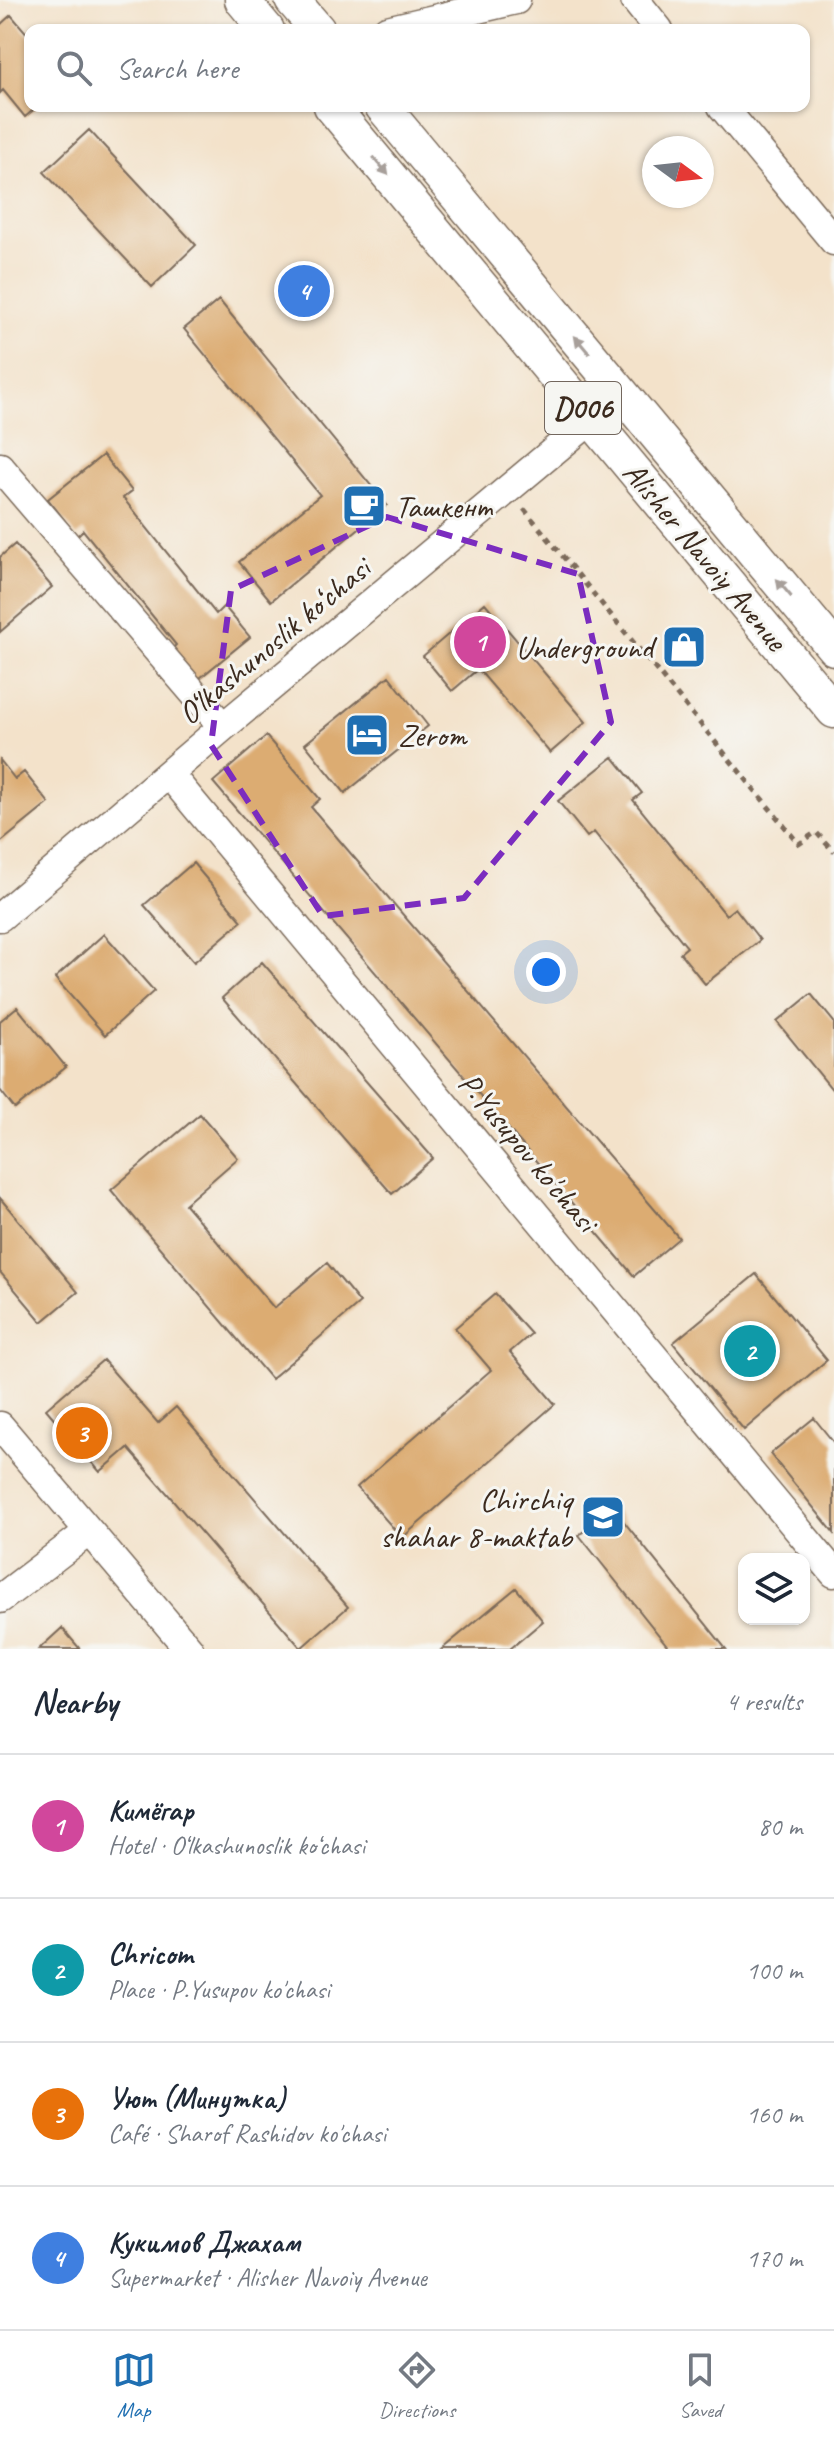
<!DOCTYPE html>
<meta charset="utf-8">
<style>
body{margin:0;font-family:Caveat,sans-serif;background:#f6f6f7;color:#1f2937}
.controls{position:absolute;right:24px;bottom:24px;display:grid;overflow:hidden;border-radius:16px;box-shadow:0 2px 6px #0004}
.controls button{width:72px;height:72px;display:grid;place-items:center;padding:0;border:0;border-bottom:2px solid #e0e1e3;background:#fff;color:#1f2937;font:40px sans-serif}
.compass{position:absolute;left:642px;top:136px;width:72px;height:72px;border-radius:50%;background:#fff;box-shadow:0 2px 6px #0004;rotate:105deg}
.you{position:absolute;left:546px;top:972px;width:28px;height:28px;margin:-20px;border:6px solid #fff;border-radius:50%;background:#1a73e8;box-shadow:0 0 0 12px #1a73e833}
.badge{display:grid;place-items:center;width:52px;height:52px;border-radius:50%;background:#1f6fb2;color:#fff;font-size:26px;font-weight:700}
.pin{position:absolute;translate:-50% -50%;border:4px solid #fff;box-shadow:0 2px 8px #0006}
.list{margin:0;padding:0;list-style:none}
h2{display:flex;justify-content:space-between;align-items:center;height:104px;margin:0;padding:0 32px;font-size:34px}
h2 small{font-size:26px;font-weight:400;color:#747a83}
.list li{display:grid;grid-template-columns:52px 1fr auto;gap:24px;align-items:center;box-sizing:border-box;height:144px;padding:0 32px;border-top:2px solid #e0e1e3}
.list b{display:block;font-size:30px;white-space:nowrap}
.list p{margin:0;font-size:26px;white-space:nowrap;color:#747a83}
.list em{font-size:26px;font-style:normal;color:#747a83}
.icon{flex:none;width:44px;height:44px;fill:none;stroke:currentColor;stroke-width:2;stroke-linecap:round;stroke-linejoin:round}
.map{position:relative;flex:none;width:834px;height:1649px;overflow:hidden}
.search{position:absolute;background:#fff;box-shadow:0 2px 6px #0004;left:24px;right:24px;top:24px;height:88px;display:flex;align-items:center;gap:20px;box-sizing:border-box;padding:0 28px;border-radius:16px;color:#747a83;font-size:30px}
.sheet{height:680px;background:#fff}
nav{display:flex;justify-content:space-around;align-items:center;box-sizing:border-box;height:112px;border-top:2px solid #e0e1e3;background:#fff;font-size:22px;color:#747a83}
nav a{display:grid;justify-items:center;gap:4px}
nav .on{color:#1f6fb2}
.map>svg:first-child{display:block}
</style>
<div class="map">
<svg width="834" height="1649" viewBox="0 0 834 1649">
<rect width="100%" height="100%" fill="#f6f6f2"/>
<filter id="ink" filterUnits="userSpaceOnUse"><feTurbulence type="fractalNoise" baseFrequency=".0125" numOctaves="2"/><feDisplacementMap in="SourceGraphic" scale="16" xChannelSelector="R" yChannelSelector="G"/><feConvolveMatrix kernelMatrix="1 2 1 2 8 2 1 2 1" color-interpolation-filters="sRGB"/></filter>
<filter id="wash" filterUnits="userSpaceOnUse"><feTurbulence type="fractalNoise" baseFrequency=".006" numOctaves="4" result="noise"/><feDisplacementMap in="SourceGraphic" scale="32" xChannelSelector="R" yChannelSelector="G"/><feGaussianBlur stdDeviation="1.8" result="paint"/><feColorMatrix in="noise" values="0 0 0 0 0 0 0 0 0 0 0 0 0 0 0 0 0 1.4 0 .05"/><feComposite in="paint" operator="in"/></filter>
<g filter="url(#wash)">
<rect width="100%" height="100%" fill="#f3e2ca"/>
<g id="blocks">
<path fill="#dcac72" d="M11,15L30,37V106H38L25,117L3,90L0,93V25Z
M89,130L196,245L152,287L44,172Z
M219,300L387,505L271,601L239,562L320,495L184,329Z
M103,455L132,491L123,498L216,614L224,606L250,637L195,682L170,651L176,645L83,530L77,536L48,499Z
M15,544L52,587L0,632V557Z
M485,603L586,722L550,753L478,669L452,691L423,656Z
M389,676L428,726L345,793L305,744Z
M266,736L320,799L311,807L679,1238L634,1276L213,782Z
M613,757L642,793L633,800L726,915L735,908L760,940L705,984L680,953L687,947L594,832L587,837L558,801Z
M0,760L15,779L24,772L49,803L0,843Z
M193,863L242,921L194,962L144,905Z
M104,934L154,991L105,1035L55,978Z
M262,962L433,1158L392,1194L222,998Z
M811,994L834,1022V1092L777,1022Z
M17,1007L66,1067L15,1109L0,1090V1021Z
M200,1114L238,1158L185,1204L274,1308L327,1263L360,1303L271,1379L111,1190Z
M0,1198L78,1292L42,1322L0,1272Z
M756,1274L827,1360L744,1430L673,1343Z
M495,1294L531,1334L510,1352L555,1404L402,1538L357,1487L491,1370L455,1328Z
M103,1360L158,1423L176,1407L348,1607L301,1648L128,1448L100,1472L46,1409Z
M814,1418L834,1443V1533L770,1454Z
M613,1508L726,1649H670L579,1535Z
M516,1588L543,1621L510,1649H442Z
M62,1628L80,1649H39Z"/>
</g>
</g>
<g filter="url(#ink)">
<use href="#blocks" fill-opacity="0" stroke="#7b6a5a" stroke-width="2"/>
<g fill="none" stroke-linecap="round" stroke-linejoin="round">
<g stroke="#7b6a5a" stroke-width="31">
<path id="minor" d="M635,0L659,30
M387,30L516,0
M722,106L834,241
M0,467L223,727
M169,774L834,1573
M0,917L223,727L592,419
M0,1426L189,1649
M0,1599L88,1532"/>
</g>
<g stroke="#7b6a5a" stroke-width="37">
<path id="major" d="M242,0L267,30
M292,0L318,30
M331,106L834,711
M382,106L834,648"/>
</g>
<path stroke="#7b6a5a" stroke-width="5" stroke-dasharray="6 6" stroke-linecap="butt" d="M524,509L799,844L816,832L834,852"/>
<use href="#minor" stroke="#fff" stroke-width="28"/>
<use href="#major" stroke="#fff" stroke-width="34"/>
</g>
<defs><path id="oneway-solid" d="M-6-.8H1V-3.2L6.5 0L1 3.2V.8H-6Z" transform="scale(2)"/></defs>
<g fill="#a79f9a">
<use href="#oneway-solid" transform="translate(381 166) rotate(50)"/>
<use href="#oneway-solid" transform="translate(582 345) rotate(-130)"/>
<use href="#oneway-solid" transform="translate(784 588) rotate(-130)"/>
</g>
</g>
<path fill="none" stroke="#7b2cbf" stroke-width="6" stroke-dasharray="16 10" stroke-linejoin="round" d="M387,517L578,574L611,722L464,898L323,916L211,745L231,590Z"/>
<defs>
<g id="cafe-square" transform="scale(2.3)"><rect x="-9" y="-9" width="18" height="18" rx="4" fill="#1f6fb2" stroke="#f6f6f2"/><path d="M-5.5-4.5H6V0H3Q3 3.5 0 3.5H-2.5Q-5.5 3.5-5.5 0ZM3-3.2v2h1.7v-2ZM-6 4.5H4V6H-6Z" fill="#fff"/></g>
<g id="shop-square" transform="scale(2.3)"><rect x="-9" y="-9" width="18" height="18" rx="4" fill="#1f6fb2" stroke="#f6f6f2"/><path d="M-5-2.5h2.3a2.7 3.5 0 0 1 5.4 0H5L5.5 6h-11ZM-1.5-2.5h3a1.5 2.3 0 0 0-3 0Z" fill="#fff"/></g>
<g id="hotel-square" transform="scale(2.3)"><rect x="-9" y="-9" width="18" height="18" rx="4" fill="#1f6fb2" stroke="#f6f6f2"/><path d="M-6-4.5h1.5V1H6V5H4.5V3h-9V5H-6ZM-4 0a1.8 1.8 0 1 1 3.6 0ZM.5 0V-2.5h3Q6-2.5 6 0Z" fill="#fff"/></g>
<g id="school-square" transform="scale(2.3)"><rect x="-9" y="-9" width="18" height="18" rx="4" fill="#1f6fb2" stroke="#f6f6f2"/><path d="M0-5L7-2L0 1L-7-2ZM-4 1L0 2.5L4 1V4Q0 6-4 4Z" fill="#fff"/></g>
</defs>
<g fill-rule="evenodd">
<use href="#cafe-square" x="364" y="506"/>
<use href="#shop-square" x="684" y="647"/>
<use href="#hotel-square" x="367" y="735"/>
<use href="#school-square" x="603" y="1517"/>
</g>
<g text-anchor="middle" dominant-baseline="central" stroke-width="6" stroke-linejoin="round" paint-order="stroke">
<rect fill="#f6f6f2" stroke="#73675e" stroke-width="2" x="545" y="382" width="76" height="52" rx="6"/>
<g font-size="30" font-weight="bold" fill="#3b2a1e">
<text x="583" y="408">D006</text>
</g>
<g font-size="32" fill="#3b2a1e" stroke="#f6f6f2" text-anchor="start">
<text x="395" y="506">Ташкент</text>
<text x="653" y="647" text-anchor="end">Underground</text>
<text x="398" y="735">Zerom</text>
<text x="572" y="1499" text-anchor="end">Chirchiq<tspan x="572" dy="37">shahar 8-maktab</tspan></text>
</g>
<g font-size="32" fill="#3b2a1e" stroke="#f6f6f2">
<text transform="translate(705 556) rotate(50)">Alisher Navoiy Avenue</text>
<text transform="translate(274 641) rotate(-40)">O‘lkashunoslik ko‘chasi</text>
<text transform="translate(528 1152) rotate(50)">P.Yusupov ko'chasi</text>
</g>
</g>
</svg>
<div class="controls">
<button><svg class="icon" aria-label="layers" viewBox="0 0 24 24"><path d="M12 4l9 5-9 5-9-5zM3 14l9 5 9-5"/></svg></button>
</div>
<svg class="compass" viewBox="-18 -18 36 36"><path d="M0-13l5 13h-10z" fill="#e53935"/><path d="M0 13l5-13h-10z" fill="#747a83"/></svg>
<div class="you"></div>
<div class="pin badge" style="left:480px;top:642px;background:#d1479c">1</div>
<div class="pin badge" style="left:750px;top:1351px;background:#0f9aa8">2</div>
<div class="pin badge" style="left:82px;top:1433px;background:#e8710a">3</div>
<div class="pin badge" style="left:304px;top:291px;background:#3f7fe0">4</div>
<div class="search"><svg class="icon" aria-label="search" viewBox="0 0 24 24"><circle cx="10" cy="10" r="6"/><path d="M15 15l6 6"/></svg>Search here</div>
</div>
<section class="sheet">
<h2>Nearby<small>4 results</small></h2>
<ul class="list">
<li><span class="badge" style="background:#d1479c">1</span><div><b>Кимёгар</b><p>Hotel · O‘lkashunoslik ko‘chasi</p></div><em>80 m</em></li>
<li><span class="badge" style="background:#0f9aa8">2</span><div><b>Chricom</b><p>Place · P.Yusupov ko'chasi</p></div><em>100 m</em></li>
<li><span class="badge" style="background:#e8710a">3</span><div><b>Уют (Минутка)</b><p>Café · Sharof Rashidov ko'chasi</p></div><em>160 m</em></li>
<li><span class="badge" style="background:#3f7fe0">4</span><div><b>Кукимов Джахам</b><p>Supermarket · Alisher Navoiy Avenue</p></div><em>170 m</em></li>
</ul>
</section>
<nav>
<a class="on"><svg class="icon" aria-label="map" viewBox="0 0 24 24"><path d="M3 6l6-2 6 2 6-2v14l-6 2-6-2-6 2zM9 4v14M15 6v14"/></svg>Map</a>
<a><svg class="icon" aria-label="directions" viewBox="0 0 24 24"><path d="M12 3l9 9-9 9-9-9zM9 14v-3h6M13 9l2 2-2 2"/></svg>Directions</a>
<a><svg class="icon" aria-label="saved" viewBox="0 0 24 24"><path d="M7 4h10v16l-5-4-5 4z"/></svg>Saved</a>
</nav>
